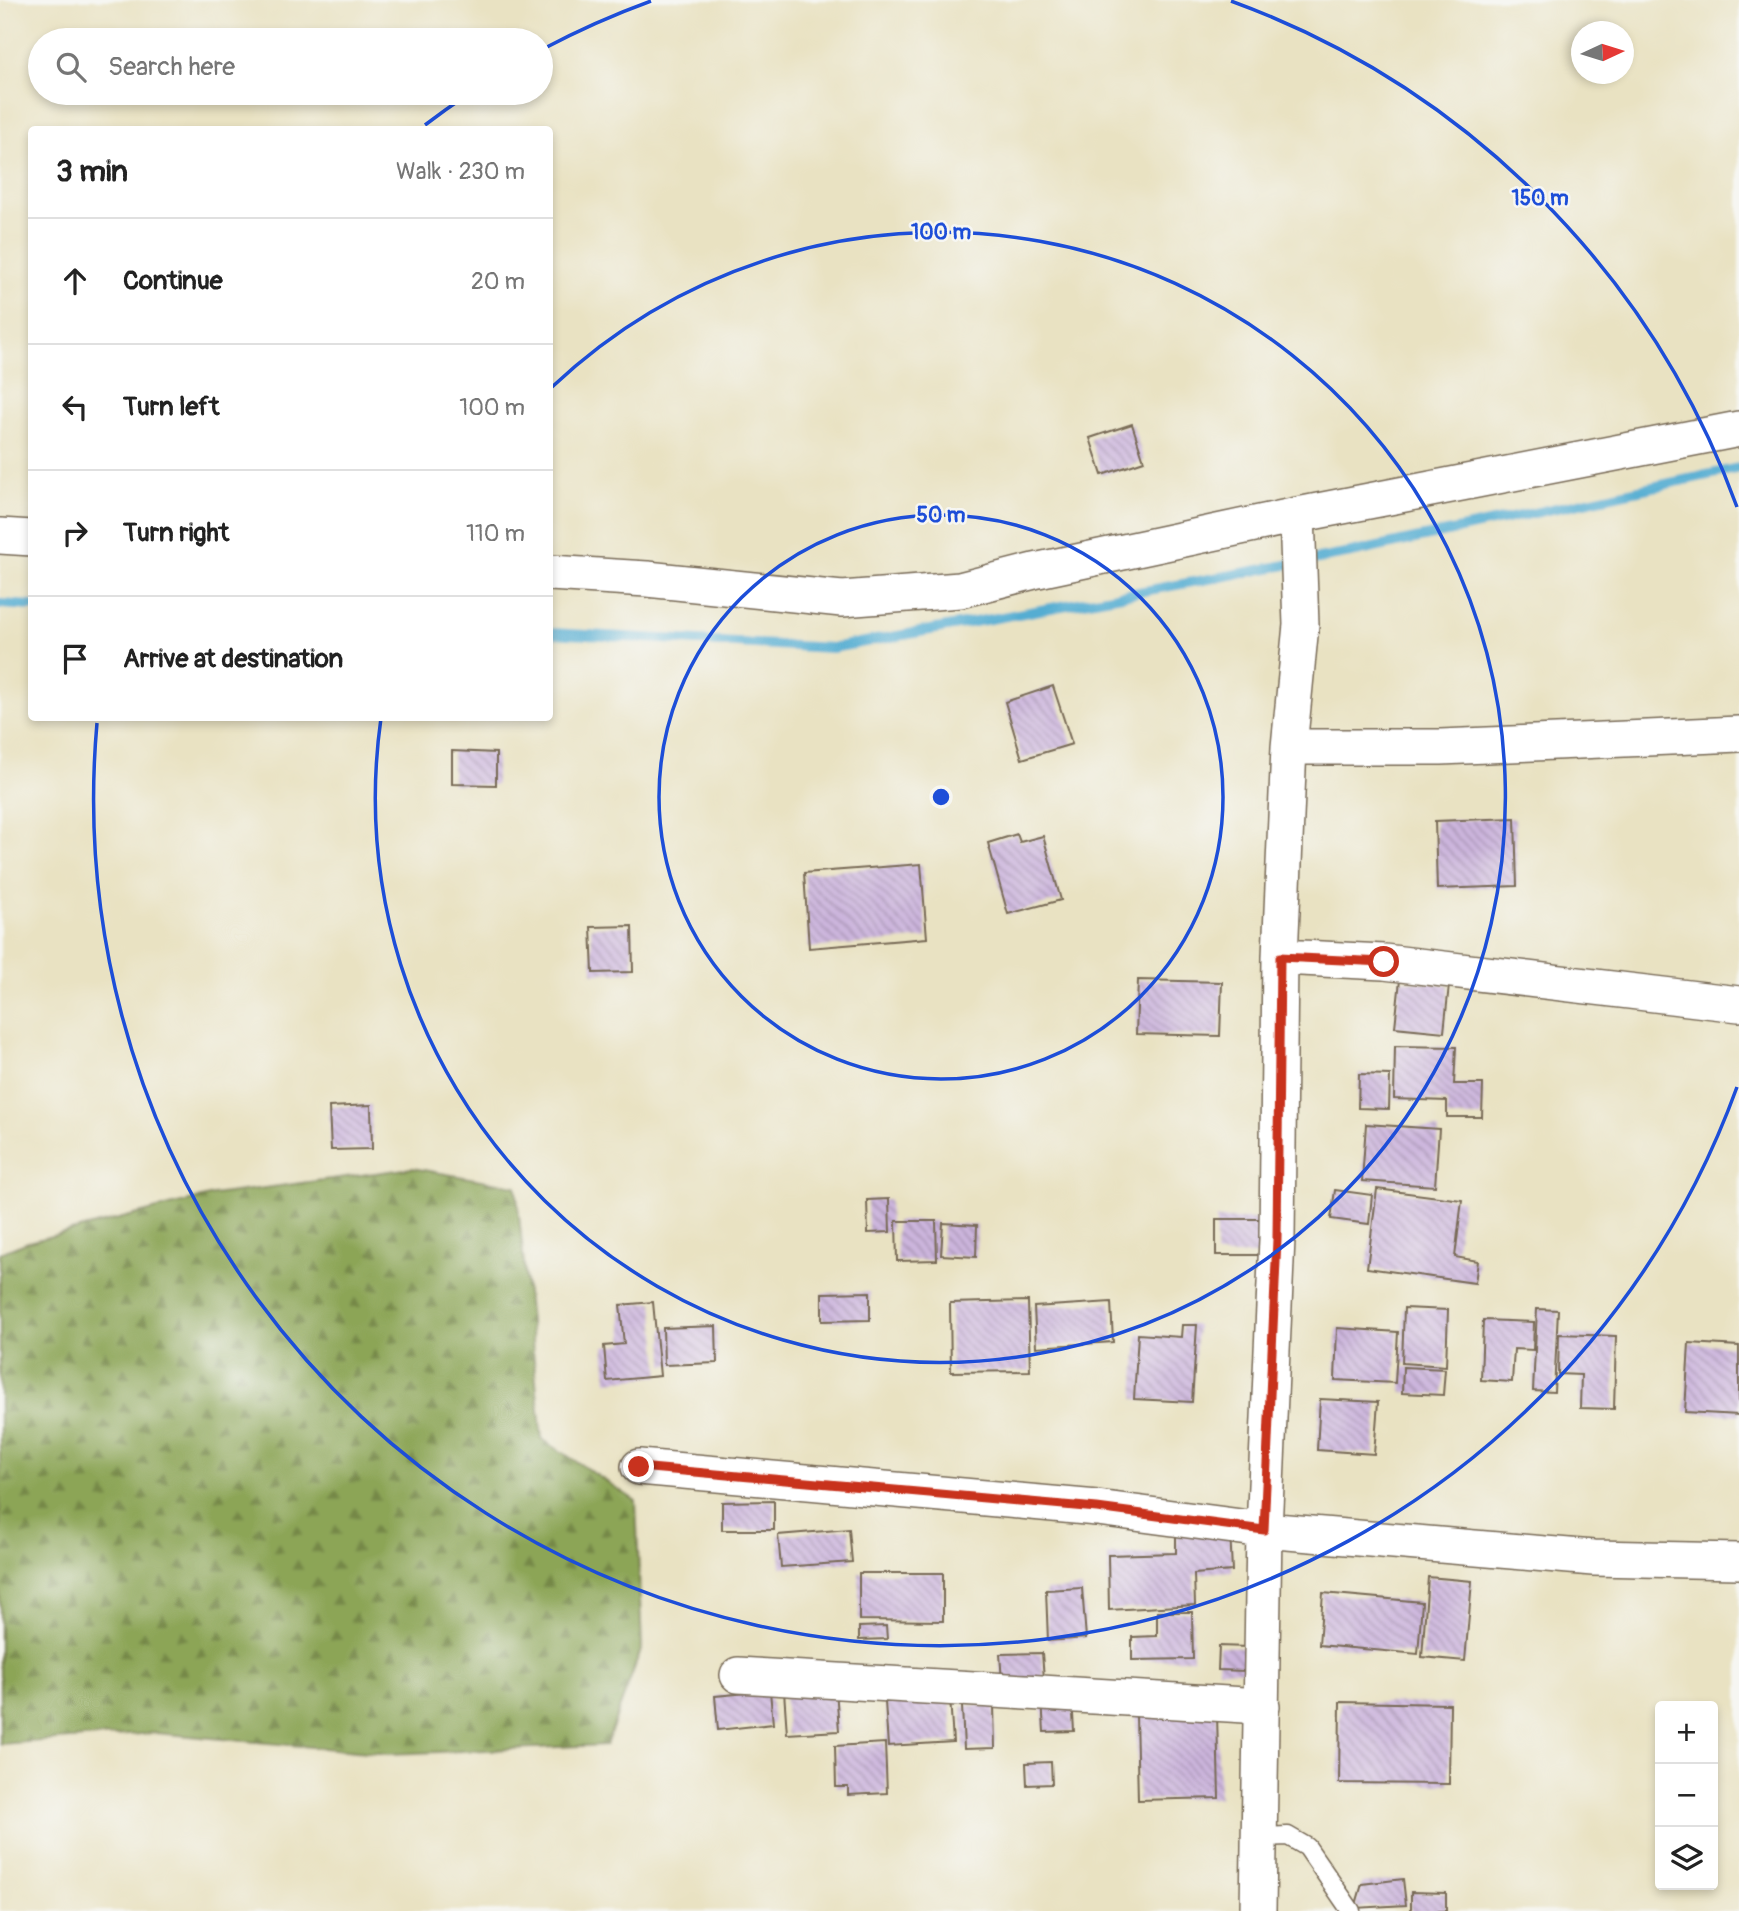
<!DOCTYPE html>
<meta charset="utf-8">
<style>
body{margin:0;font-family:Pangolin,sans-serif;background:#f2f2f2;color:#222}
.controls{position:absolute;right:21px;bottom:21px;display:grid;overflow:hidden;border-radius:7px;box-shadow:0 4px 10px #0003}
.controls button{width:63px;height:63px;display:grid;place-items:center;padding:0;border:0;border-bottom:2px solid #e0e0e0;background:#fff;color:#222;font:35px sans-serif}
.compass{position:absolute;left:1571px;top:21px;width:63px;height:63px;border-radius:50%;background:#fff;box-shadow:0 4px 10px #0003;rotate:86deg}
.stop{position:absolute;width:21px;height:21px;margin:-16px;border:5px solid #c8321e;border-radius:50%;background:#fff}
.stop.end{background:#c8321e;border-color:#fff;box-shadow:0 2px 7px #0008}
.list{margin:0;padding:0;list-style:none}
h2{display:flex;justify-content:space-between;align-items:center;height:91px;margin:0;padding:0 28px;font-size:30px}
h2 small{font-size:23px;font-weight:400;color:#767676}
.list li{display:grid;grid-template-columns:46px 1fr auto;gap:21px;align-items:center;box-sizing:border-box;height:126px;padding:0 28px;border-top:2px solid #e0e0e0}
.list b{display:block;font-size:26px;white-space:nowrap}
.list em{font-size:23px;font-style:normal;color:#767676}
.icon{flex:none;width:38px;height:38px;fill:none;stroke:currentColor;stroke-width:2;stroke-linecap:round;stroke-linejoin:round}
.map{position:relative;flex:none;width:1739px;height:1911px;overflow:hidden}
.search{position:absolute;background:#fff;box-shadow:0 4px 10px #0003;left:28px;top:28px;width:525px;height:77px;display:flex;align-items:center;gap:18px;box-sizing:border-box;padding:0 24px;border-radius:38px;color:#767676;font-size:26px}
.panel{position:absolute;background:#fff;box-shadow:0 4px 10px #0003;left:28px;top:126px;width:525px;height:595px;border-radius:7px}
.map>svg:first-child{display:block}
</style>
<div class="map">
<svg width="1739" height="1911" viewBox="0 0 1739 1911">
<defs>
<pattern id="forest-firs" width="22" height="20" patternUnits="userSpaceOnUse" patternTransform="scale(1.75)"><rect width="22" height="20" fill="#8ca557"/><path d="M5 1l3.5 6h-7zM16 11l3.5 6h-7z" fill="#748747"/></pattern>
<pattern id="building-back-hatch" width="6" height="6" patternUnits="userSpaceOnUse" patternTransform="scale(1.75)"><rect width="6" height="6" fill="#ccb5dd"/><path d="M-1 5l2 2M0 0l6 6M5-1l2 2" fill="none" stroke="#a793b3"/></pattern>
</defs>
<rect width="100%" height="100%" fill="#f6f6f2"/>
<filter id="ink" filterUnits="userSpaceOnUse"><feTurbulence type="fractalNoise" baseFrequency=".0143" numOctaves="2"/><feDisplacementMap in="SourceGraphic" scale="14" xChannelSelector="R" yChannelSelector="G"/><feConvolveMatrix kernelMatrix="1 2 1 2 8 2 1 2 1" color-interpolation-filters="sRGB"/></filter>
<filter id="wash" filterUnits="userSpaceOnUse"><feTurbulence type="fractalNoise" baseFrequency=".00686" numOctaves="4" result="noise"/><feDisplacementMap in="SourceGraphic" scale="28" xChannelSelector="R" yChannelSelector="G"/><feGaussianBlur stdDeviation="1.57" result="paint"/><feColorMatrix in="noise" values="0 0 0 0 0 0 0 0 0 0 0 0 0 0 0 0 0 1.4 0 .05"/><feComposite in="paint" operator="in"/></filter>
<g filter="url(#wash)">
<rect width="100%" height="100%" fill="#e9e2c2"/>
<path fill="url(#forest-firs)" stroke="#64683a" stroke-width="2" d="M412,1168L516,1186L542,1439L636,1501L642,1647L606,1745L389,1754L156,1733L0,1744V1253L28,1242L213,1195Z"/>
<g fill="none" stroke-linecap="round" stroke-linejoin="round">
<path stroke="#55add2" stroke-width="10" d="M0,604L32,606
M550,633L832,648L1351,553L1739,468"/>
</g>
<g id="blocks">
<path fill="url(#building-back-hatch)" d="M1132,424L1144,461L1102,475L1090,438Z
M1053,686L1072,744L1022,759L1005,702Z
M452,751L496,753V785L452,784Z
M1515,818L1517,886L1437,889L1435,821Z
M1017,834L1020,842L1043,836L1061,900L1008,914L988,843Z
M921,864L927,938L809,948L804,873Z
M632,926L633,972L593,973L591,927Z
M1138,980L1222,982L1220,1036L1136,1034Z
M1400,980L1449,985L1444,1032L1395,1027Z
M1395,1046L1456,1047L1454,1084H1483L1482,1117H1447V1101L1394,1099Z
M1359,1074L1390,1075L1389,1109L1358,1108Z
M371,1105L372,1149L331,1150L329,1107Z
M1366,1124L1439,1129L1435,1186L1362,1181Z
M1377,1189L1462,1200L1455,1257L1478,1261L1475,1283L1367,1268Z
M1335,1190L1372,1195L1369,1224L1331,1219Z
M889,1199L890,1232L868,1233L867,1200Z
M1216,1219H1263V1255H1216Z
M896,1221H936L937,1260L897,1261Z
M943,1223L977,1225L976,1257L941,1255Z
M870,1292V1320L822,1321V1293Z
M1028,1301L1030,1371L951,1372L950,1303Z
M653,1302L660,1376L607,1381L604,1346L624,1344L620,1305Z
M1111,1302L1113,1342L1036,1347L1034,1307Z
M1404,1308L1448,1310L1446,1366L1402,1363Z
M1537,1309L1558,1310L1554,1392L1533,1391Z
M1483,1320L1534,1322L1533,1350L1514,1349L1512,1382L1481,1380Z
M1182,1325H1197L1192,1402L1134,1399L1138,1334L1181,1337Z
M716,1326L717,1363L664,1365L663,1328Z
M1337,1328L1398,1332L1395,1383L1335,1380Z
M1559,1334L1616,1336L1614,1409L1580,1408L1581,1375L1558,1374Z
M1689,1343L1739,1346V1415L1685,1412Z
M1403,1367L1445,1369L1443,1395L1402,1393Z
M1320,1399L1378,1402L1374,1454L1317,1450Z
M774,1501V1530H722V1502Z
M849,1529L852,1562L781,1567L778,1535Z
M1230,1529L1232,1571L1194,1574L1195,1605L1109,1610L1108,1555L1176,1553V1534Z
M859,1573H943V1621L859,1620Z
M1428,1577L1472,1581L1465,1661L1422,1657Z
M1082,1588L1086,1638L1048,1641L1046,1590Z
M1323,1593L1422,1602L1418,1654L1319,1645Z
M1157,1612H1192L1193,1659L1132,1660V1637L1157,1636Z
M886,1626L887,1639L859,1640V1627Z
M1219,1646L1247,1647L1246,1671L1218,1670Z
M1042,1653L1044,1679L1002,1681L1000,1654Z
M836,1688L839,1731L787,1734L784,1691Z
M770,1691L773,1724L718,1730L715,1696Z
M950,1697L953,1742L888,1746L885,1702Z
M1072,1697L1074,1731L1044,1732L1042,1698Z
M1340,1702L1450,1704L1449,1784L1339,1783Z
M994,1705L995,1748L964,1749L962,1706Z
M1217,1713L1219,1798L1138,1800L1136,1715Z
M885,1743L887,1793L848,1795V1787H836L835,1746Z
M1051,1762L1052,1784L1027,1785L1026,1763Z
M1403,1879L1406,1905L1355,1908L1362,1884Z
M1411,1892L1446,1893V1911H1411Z"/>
</g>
</g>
<g filter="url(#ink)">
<use href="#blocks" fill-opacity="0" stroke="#786a57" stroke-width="2"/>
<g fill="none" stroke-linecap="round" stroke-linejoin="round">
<g stroke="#786a57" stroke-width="21">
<path id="service" d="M1261,1837L1288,1836L1307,1847L1351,1911"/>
</g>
<g stroke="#786a57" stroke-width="38">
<path id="minor" d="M0,536L32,538
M550,573L647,579L842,599L960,590L1034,571L1297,515L1739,429
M1289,747H1441L1739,734
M1280,957L1384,962L1739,1004
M639,1467L1097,1508L1264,1530L1593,1558L1739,1561
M738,1675L1262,1706
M1258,1911L1264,1530L1277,1239L1280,957L1289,747L1301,625L1297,515"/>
</g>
<use href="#service" stroke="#fff" stroke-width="18"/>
<use href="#minor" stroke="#fff" stroke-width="35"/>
</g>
</g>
<g fill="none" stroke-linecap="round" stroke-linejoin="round" filter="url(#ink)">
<path stroke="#c8321e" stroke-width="9" d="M639,1467L1097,1508L1264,1530L1277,1239L1280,957L1384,962"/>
</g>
<g fill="none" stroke="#1d4ed8" stroke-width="3.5">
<circle cx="941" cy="797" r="282"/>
<path d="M552 387A565 565 0 1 1 381 718"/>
<path d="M1737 1087A847 847 0 0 1 97 723M425 125A847 847 0 0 1 467 95M543 49A847 847 0 0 1 651 1M1231 1A847 847 0 0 1 1737 507"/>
</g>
<circle cx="941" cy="797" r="10" fill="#1d4ed8" stroke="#f6f6f2" stroke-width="3.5"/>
<g font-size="21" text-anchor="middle" font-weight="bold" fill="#1d4ed8" stroke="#f6f6f2" stroke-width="5" stroke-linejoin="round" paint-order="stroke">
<text x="1540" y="205">150 m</text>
<text x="941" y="239">100 m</text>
<text x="941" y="522">50 m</text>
</g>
</svg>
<div class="controls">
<button>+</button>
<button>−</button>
<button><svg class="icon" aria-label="layers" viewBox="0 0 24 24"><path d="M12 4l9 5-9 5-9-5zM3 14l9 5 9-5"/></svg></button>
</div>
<svg class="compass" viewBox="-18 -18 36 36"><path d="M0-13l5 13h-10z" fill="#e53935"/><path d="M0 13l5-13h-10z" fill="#767676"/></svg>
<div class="stop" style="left:1384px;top:962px"></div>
<div class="stop end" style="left:639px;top:1467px"></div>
<div class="search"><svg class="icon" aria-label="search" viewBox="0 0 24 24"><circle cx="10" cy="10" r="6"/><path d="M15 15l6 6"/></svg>Search here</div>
<section class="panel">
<h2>3 min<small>Walk · 230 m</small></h2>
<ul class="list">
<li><svg class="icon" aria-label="ahead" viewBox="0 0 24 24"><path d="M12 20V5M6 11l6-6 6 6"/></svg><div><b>Continue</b></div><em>20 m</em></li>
<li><svg class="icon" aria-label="left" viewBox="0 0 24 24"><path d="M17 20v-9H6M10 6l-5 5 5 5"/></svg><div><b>Turn left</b></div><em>100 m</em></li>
<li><svg class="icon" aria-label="right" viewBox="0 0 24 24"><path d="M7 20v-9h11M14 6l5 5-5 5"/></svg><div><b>Turn right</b></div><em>110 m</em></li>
<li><svg class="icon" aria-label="arrive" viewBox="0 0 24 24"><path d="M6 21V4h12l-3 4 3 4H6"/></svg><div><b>Arrive at destination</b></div></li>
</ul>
</section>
</div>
